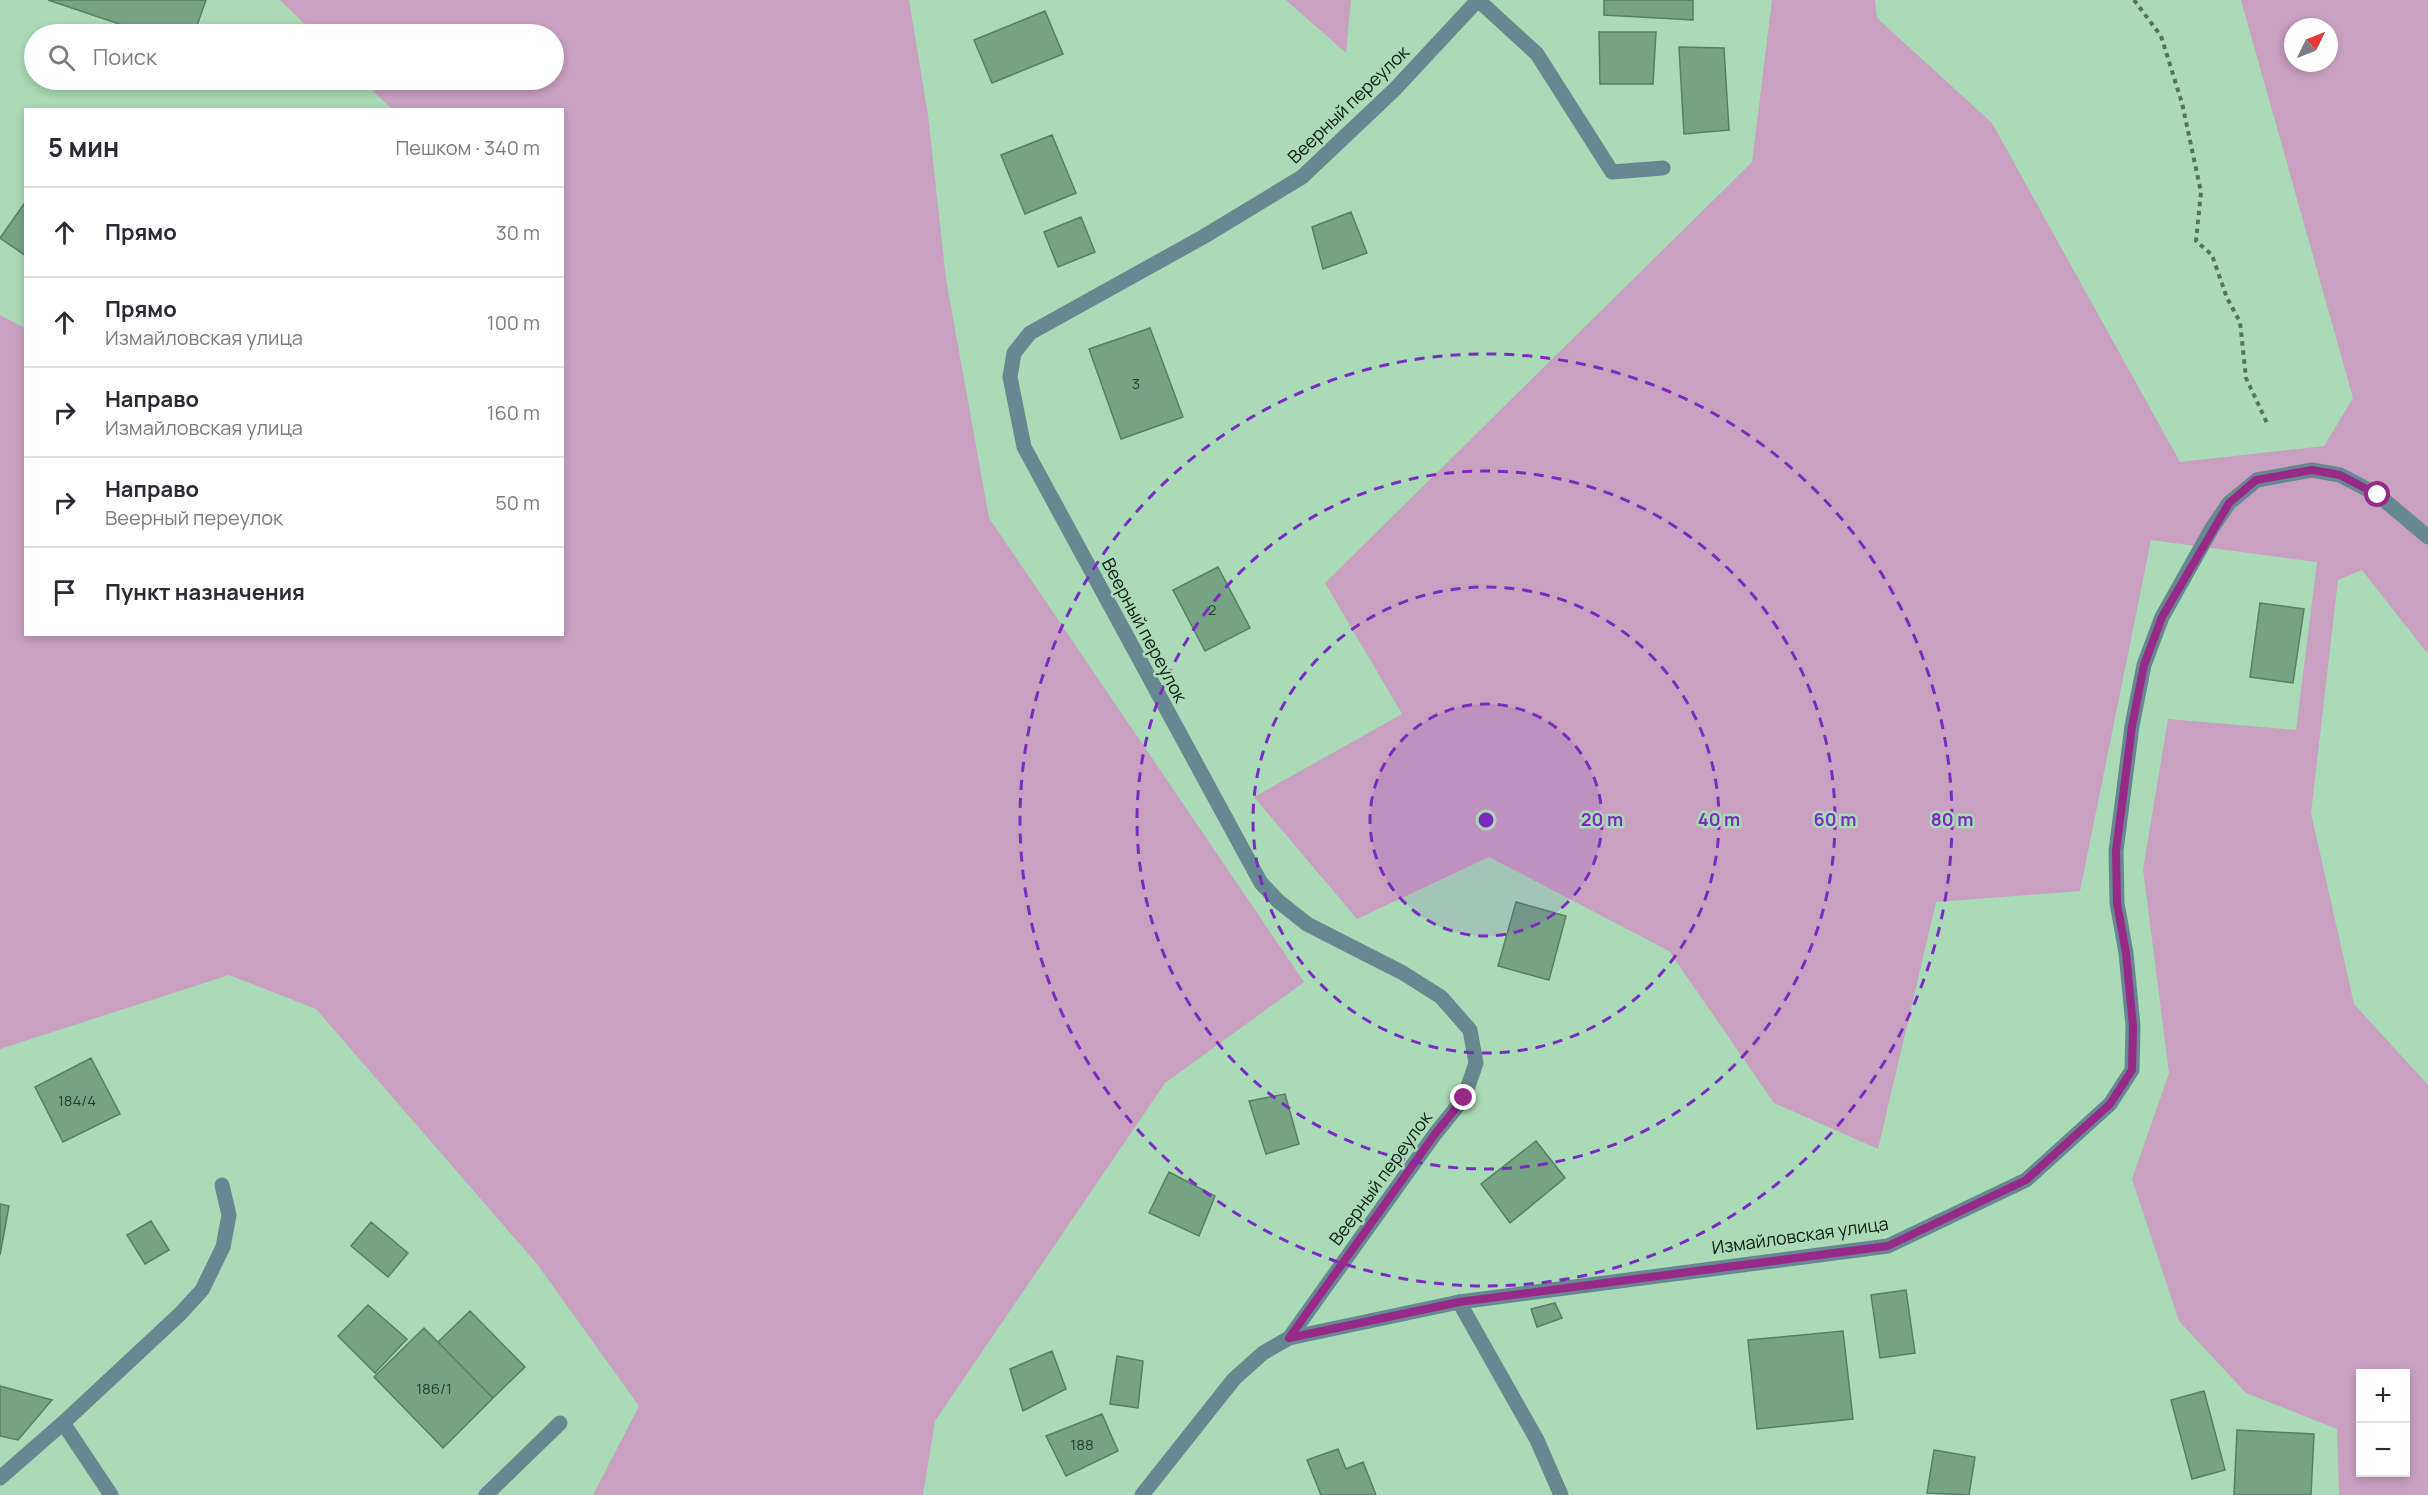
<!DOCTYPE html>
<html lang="ru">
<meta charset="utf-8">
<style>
body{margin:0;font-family:Manrope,sans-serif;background:#f7f7f7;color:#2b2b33}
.controls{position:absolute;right:18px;bottom:18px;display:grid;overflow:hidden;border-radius:0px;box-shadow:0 3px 9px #0003}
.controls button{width:54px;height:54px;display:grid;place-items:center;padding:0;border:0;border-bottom:2px solid #e1e1e2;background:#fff;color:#2b2b33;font:30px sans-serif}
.compass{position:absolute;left:2284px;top:18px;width:54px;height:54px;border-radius:50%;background:#fff;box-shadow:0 3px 9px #0003;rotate:47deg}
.stop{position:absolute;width:18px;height:18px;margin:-14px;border:4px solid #972989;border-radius:50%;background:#fff}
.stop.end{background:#972989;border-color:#fff;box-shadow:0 2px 6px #0008}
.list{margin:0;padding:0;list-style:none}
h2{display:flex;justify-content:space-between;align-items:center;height:78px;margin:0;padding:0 24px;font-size:26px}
h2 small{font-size:20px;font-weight:400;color:#7c7c81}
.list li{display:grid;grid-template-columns:39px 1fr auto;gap:18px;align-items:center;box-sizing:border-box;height:90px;padding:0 24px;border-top:2px solid #e1e1e2}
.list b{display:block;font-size:22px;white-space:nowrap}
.list p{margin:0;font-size:20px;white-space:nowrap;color:#7c7c81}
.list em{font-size:20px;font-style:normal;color:#7c7c81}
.icon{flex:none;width:33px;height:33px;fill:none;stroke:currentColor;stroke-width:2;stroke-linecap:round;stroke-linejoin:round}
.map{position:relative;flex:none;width:2428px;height:1495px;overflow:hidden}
.search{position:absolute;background:#fff;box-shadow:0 3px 9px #0003;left:24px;top:24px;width:540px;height:66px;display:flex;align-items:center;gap:15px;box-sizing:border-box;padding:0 21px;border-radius:33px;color:#7c7c81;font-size:22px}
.panel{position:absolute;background:#fff;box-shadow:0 3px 9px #0003;left:24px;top:108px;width:540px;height:528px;border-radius:0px}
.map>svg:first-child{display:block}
</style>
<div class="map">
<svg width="2428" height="1495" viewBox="0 0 2428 1495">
<rect width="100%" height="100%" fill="#aadab7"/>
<path fill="#c8a1c0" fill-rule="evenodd" d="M280,0H909L928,115L946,279L989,518L1304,982L1165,1083L935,1421L923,1495H593L639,1406L537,1264L316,1009L229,975L0,1049V315L25,328L26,634H562V110L392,109L361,80H554V34H315Z
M1286,0H1351L1346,53Z
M1772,0H1875L1877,18L1992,123L2180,462L2324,446L2353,398L2241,0H2428V654L2362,570L2338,580L2311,813L2354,1004L2428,1085V1495H2339L2337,1429L2246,1393L2179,1321L2132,1179L2169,1073L2143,869L2168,719L2296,730L2317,562L2151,540L2080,891L1936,902L1878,1149L1774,1103L1669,951L1489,857L1357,919L1254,797L1402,714L1325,583L1752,162ZM2293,27H2329V63H2293ZM2360,1374H2406V1472H2360Z"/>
<path fill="#75a383" stroke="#548162" stroke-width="1.5" d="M48,0H206L194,34H149Z
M1604,0H1693V20L1604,15Z
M1045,11L1063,54L992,83L974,40Z
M1599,32H1656L1653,84H1600Z
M1679,47L1724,48L1729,130L1684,134Z
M1052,135L1076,193L1025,214L1001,155Z
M26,201V256L0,238Z
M1351,212L1367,253L1323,269L1312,227Z
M1081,217L1095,252L1058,267L1044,232Z
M1150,328L1183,417L1121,439L1089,349Z
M1218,567L1250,628L1205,651L1173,590Z
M2260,603L2304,609L2293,683L2250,677Z
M1516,902L1566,916L1549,980L1498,966Z
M91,1058L120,1114L63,1142L35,1087Z
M1285,1094L1299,1144L1266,1154L1249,1101Z
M1536,1141L1565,1178L1510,1223L1481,1184Z
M1169,1172L1215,1196L1199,1236L1149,1213Z
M0,1204L9,1206L0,1255Z
M151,1221L169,1250L145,1264L127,1235Z
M371,1222L408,1253L388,1277L351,1246Z
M1906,1290L1915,1353L1880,1358L1871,1295Z
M1555,1303L1562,1318L1537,1327L1531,1309Z
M368,1305L407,1339L375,1373L338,1336Z
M470,1311L525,1367L493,1398L438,1342Z
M424,1328L493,1398L443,1448L374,1377Z
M1843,1331L1853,1419L1757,1429L1748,1340Z
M1052,1351L1066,1389L1023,1411L1010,1369Z
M1117,1356L1143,1361L1138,1408L1110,1404Z
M0,1386L52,1400L18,1440L0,1436Z
M2204,1391L2225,1470L2192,1479L2171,1400Z
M1102,1414L1118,1451L1066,1476L1046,1436Z
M2237,1430L2314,1434L2311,1495H2234Z
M1338,1449L1346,1469L1363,1462L1376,1495H1321L1307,1460Z
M1934,1450L1975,1457L1969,1495L1927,1493Z"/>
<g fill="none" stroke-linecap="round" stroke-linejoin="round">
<path stroke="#53735d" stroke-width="4" stroke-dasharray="4.5 4.5" stroke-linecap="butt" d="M2134,0L2161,36L2182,103L2201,192L2196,241L2212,255L2227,298L2240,322L2246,378L2267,423"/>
<path stroke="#678890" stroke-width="15" d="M1478,0L1537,54L1612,172L1663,168
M1459,1302L1537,1440L1561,1495
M63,1423L180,1314L202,1290L223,1247L229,1215L222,1185
M0,1478L63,1423L111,1495
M486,1495L560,1423"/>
<path stroke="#678890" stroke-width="15" d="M1289,1338L1435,1134L1464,1098L1476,1063L1470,1030L1441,997L1403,973L1307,924L1278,901L1261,883L1024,447L1010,377L1014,353L1030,333L1203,237L1302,177L1395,89L1478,0"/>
<path stroke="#678890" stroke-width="15" d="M1142,1495L1234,1379L1263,1353L1289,1338L1459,1302L1888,1246L2026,1180L2110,1104L2132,1070L2133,1026L2126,953L2117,903L2116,851L2132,726L2144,665L2162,617L2212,528L2229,503L2257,480L2312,470L2340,475L2378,495L2428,537"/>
</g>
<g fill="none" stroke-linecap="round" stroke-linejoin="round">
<path stroke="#972989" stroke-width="8" d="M1464,1098L1435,1134L1289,1338L1459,1302L1888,1246L2026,1180L2110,1104L2132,1070L2133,1026L2126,953L2117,903L2116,851L2132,726L2144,665L2162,617L2229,503L2256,480L2312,470L2340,475L2378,495"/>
</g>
<circle cx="1486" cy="820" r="116" fill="#7b2cbf" fill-opacity=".12"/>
<g fill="none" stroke="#7b2cbf" stroke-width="3" stroke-dasharray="10 8">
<circle cx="1486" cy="820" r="116"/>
<circle cx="1486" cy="820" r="233"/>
<circle cx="1486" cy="820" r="349"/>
<circle cx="1486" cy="820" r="466"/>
</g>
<g text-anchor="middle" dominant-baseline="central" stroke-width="5" stroke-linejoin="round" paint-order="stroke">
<g font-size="15" fill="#263f2e">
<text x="1136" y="383">3</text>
<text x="1212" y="609">2</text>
<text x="77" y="1100">184/4</text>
<text x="434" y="1388">186/1</text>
<text x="1082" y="1444">188</text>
</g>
<g font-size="18" fill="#0b1e12" stroke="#aadab7">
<text transform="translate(1348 104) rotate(-44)">Веерный переулок</text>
<text transform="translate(1145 630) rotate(62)">Веерный переулок</text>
<text transform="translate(1380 1178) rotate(-54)">Веерный переулок</text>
<text transform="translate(1800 1235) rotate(-8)">Измайловская улица</text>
</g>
</g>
<circle cx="1486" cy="820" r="9" fill="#7b2cbf" stroke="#aadab7" stroke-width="3"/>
<g font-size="18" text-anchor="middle" font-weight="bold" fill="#7b2cbf" stroke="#aadab7" stroke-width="5" stroke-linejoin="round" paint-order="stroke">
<text x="1602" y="826">20 m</text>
<text x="1719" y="826">40 m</text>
<text x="1835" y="826">60 m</text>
<text x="1952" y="826">80 m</text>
</g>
</svg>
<div class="controls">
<button>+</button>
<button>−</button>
</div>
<svg class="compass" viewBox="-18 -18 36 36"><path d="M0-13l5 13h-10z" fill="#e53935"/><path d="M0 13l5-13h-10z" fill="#7c7c81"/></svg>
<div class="stop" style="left:2378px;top:495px"></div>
<div class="stop end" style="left:1464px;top:1098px"></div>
<div class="search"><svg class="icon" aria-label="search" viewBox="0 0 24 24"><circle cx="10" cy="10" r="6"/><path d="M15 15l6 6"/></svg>Поиск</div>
<section class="panel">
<h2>5 мин<small>Пешком · 340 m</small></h2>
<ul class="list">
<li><svg class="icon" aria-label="ahead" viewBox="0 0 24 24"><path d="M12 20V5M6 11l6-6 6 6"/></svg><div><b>Прямо</b></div><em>30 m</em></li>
<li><svg class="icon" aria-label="ahead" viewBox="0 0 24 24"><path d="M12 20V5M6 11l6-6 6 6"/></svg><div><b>Прямо</b><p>Измайловская улица</p></div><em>100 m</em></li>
<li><svg class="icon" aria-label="right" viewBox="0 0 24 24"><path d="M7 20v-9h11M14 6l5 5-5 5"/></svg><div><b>Направо</b><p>Измайловская улица</p></div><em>160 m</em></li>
<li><svg class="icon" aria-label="right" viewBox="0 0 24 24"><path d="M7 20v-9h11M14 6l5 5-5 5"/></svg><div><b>Направо</b><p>Веерный переулок</p></div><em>50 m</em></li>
<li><svg class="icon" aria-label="arrive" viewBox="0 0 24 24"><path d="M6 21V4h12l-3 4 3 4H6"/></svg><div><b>Пункт назначения</b></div></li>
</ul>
</section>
</div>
